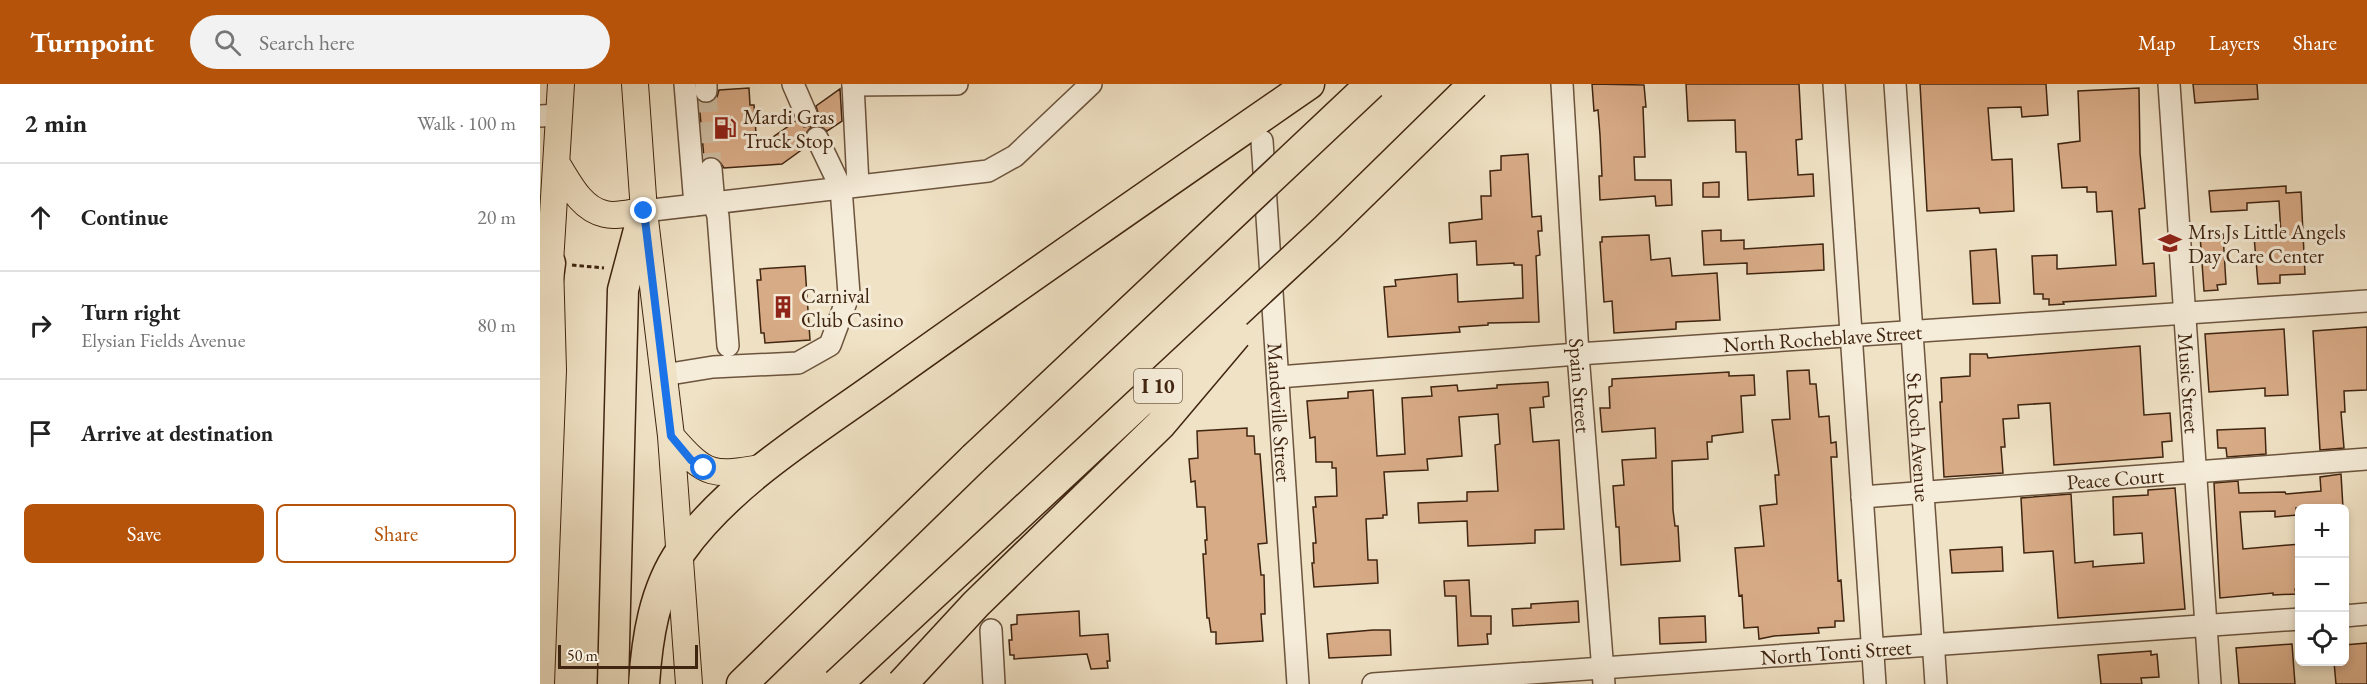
<!DOCTYPE html>
<meta charset="utf-8">
<style>
body{margin:0;font-family:"EB Garamond",serif;background:#f2f2f2;color:#222}
.controls{position:absolute;right:18px;bottom:18px;display:grid;overflow:hidden;border-radius:9px;box-shadow:0 3px 9px #0003}
.controls button{width:54px;height:54px;display:grid;place-items:center;padding:0;border:0;border-bottom:2px solid #e0e0e0;background:#fff;color:#222;font:30px sans-serif}
.scale{position:absolute;left:18px;bottom:15px;width:140px;box-sizing:border-box;padding-left:6px;border:3px solid #402510;border-top:0;font-size:16px;line-height:21px;white-space:nowrap;color:#402510;-webkit-text-stroke:4px #f5ecd9;paint-order:stroke}
.stop{position:absolute;width:18px;height:18px;margin:-14px;border:4px solid #1a73e8;border-radius:50%;background:#fff}
.stop.end{background:#1a73e8;border-color:#fff;box-shadow:0 2px 6px #0008}
.list{margin:0;padding:0;list-style:none}
h2{display:flex;justify-content:space-between;align-items:center;height:78px;margin:0;padding:0 24px;font-size:26px}
h2 small{font-size:20px;font-weight:400;color:#767676}
.list li{display:grid;grid-template-columns:39px 1fr auto;gap:18px;align-items:center;box-sizing:border-box;height:108px;padding:0 24px;border-top:2px solid #e0e0e0}
.list b{display:block;font-size:22px;white-space:nowrap}
.list p{margin:0;font-size:20px;white-space:nowrap;color:#767676}
.list em{font-size:20px;font-style:normal;color:#767676}
.actions{display:flex;gap:12px;padding:18px 24px}
.actions a{flex:1;padding:14px 0;border:2px solid #b45309;border-radius:9px;text-align:center;font-size:21px;color:#b45309}
.actions .main{background:#b45309;color:#fff}
.icon{flex:none;width:33px;height:33px;fill:none;stroke:currentColor;stroke-width:2;stroke-linecap:round;stroke-linejoin:round}
.map{position:relative;flex:none;width:1827px;height:600px;overflow:hidden}
header{display:flex;align-items:center;gap:36px;box-sizing:border-box;height:84px;padding:0 30px;background:#b45309;color:#fff}
header strong{font-size:28px}
nav{display:flex;gap:33px;margin-inline-start:auto;font-size:21px}
.search{width:420px;height:54px;background:#f2f2f2;display:flex;align-items:center;gap:15px;box-sizing:border-box;padding:0 21px;border-radius:33px;color:#767676;font-size:22px}
main{display:flex}
aside{flex:1;background:#fff}
.map>svg:first-child{display:block}
</style>
<header>
<strong>Turnpoint</strong>
<div class="search"><svg class="icon" aria-label="search" viewBox="0 0 24 24"><circle cx="10" cy="10" r="6"/><path d="M15 15l6 6"/></svg>Search here</div>
<nav><a>Map</a><a>Layers</a><a>Share</a></nav>
</header>
<main>
<aside>
<h2>2 min<small>Walk · 100 m</small></h2>
<ul class="list">
<li><svg class="icon" aria-label="ahead" viewBox="0 0 24 24"><path d="M12 20V5M6 11l6-6 6 6"/></svg><div><b>Continue</b></div><em>20 m</em></li>
<li><svg class="icon" aria-label="right" viewBox="0 0 24 24"><path d="M7 20v-9h11M14 6l5 5-5 5"/></svg><div><b>Turn right</b><p>Elysian Fields Avenue</p></div><em>80 m</em></li>
<li><svg class="icon" aria-label="arrive" viewBox="0 0 24 24"><path d="M6 21V4h12l-3 4 3 4H6"/></svg><div><b>Arrive at destination</b></div></li>
</ul>
<div class="actions"><a class="main">Save</a><a>Share</a></div>
</aside>
<div class="map">
<svg width="1827" height="600" viewBox="0 0 1827 600">
<rect width="100%" height="100%" fill="#f0e2c5"/>
<filter id="stains"><feTurbulence type="fractalNoise" baseFrequency=".00333" numOctaves="4"/><feColorMatrix values="0 0 0 0 .2 0 0 0 0 .09 0 0 0 0 .02 0 0 0 .5 -.17"/></filter>
<radialGradient id="worn" r=".72"><stop offset=".6" stop-color="#630" stop-opacity="0"/><stop offset="1" stop-color="#630" stop-opacity=".3"/></radialGradient>
<path fill="#d8ab87" stroke="#402510" stroke-width="1.5" d="M1052,0L1104,1L1106,23H1103L1105,73H1094L1095,96H1131L1132,121L1116,122L1115,112L1060,116L1059,92H1062L1060,51L1058,26L1054,27Z
M1146,0H1259L1262,55L1256,56L1258,91L1273,90L1274,112L1208,116L1206,68H1196L1195,36L1148,37Z
M1380,0H1506L1508,31L1482,33L1481,23L1448,24L1452,76L1472,75L1474,127L1440,129L1439,124L1387,127Z
M1653,0H1717L1718,15L1655,19Z
M209,4L210,21H214L217,64L256,37L264,43L272,41L279,32L276,22L300,5L302,37L287,47L279,41L271,43L264,52L267,62L242,80L184,84L177,74L171,72L164,74L159,18L167,20L173,18L177,13L179,6Z
M1599,4L1600,69L1605,124L1599,125L1603,180L1614,179L1616,212L1523,218L1524,220L1509,221V215H1503V210H1494L1492,172L1517,171V185L1576,181L1572,127L1557,128L1556,108H1547V103L1522,104L1518,60L1540,57L1538,7Z
M988,70L992,133L1001,132L1002,147H998L1000,171L996,172L999,238L948,239V241L919,243L920,248L848,253L844,203L856,202L855,196L917,190L918,218L983,214L982,181H974V179L937,181L936,157L910,159L909,139L942,135L941,112H951L950,87L961,86V72Z
M1179,98V113H1163V99Z
M1746,102V109L1761,108L1765,190L1740,191V199L1718,200L1714,152L1741,150L1739,117L1707,119V126L1671,128L1669,107Z
M1181,146V157L1204,156V165L1283,160L1284,186L1207,190V179L1164,181L1162,147Z
M1683,150L1686,200L1677,201L1678,206L1664,207L1660,151Z
M1109,151L1111,176L1130,174L1132,192L1177,189L1180,236L1136,238V245L1074,249L1072,217L1064,218L1060,158H1062V153Z
M1456,165L1460,219L1433,220L1430,167Z
M265,182L270,256L225,259L224,249H221L217,196H221L220,185Z
M1827,243V306L1804,307L1805,328H1801L1804,364L1780,366L1773,247Z
M1744,245L1748,311L1725,312V304L1669,308L1665,250Z
M1600,262L1604,331L1630,329L1632,357L1622,358L1623,373L1514,381L1510,319L1478,321L1479,334L1463,335L1465,363H1461L1463,389L1404,393L1400,318H1402L1401,294L1430,292V270H1447L1448,274Z
M1269,286L1270,300H1276L1279,333L1289,332L1291,359L1296,358L1297,373H1291L1298,497L1301,496L1304,537H1295V543L1278,544L1279,549L1234,552L1219,555L1218,543L1204,544L1202,511L1199,512L1195,464L1224,462L1220,422L1237,420L1235,391H1239L1232,336L1250,335L1247,287Z
M1189,288V292L1214,291L1215,311L1201,312L1203,348L1172,352V358H1167L1168,375L1132,377L1133,426L1135,442H1138L1140,477L1081,481L1079,443H1076L1073,402L1084,401L1082,376L1116,374L1115,344L1062,348L1060,324H1070L1069,303L1072,302V295Z
M1008,298L1009,312L1003,313L1004,323L990,324L993,358L1019,356L1024,445L995,446V459L928,462L927,437L879,439L878,419L927,417V408L958,407L955,361L960,360L958,330L919,333L922,372L887,375L888,386L844,388L847,431H843V434L826,435L828,476H837L838,499L774,503L772,479H774L773,459H776L773,423H776L775,413L797,412L796,384H792V378H776L775,353L770,354L767,317L808,314V308L833,306L837,372L865,370L862,314L892,312L891,303L917,301L918,307L957,304V301Z
M707,344V352H714L715,370H720L727,459L718,460L721,491H724L725,530H721L723,557L676,560V548H671L669,534H667L663,470H666L665,456H667L665,423H657L655,397L651,398L649,375L658,374L657,347Z
M1725,344L1726,370L1687,373L1686,364H1678L1677,346Z
M1801,390L1803,424H1756L1757,431L1735,433V427L1700,428L1703,465L1760,460V504L1755,505L1756,510L1733,511V509L1680,514L1674,399L1698,397L1699,409L1745,408L1746,410L1781,407L1780,393Z
M1635,404L1645,525L1518,534L1513,467L1484,469L1481,414L1531,410L1535,479L1553,477V483L1563,482L1604,479L1602,449L1574,451L1573,413L1608,411V406Z
M1462,463L1463,487L1412,489L1410,466Z
M929,496L931,532H951V550H947L948,560L918,562L916,512H905L904,497Z
M1038,517L1039,538L973,542L972,525L991,524V520Z
M539,527L540,552L568,550L570,577H567L568,584L551,585L547,570L474,575V571H470L469,556H472L471,541L477,540V531Z
M1165,532L1166,558L1120,560L1119,534Z
M833,546H850L851,571L789,574L787,550Z
M1827,559V600H1796L1794,578H1804V561Z
M1752,560L1755,600H1699L1696,564Z
M1611,567V571L1617,570L1619,593L1601,594L1602,600H1561L1558,571Z"/>
<g fill="none" stroke-linecap="round" stroke-linejoin="round">
<path stroke="#cdbca1" stroke-width="21" stroke-dasharray="21 10" stroke-linecap="butt" d="M166,7L171,85"/>
<g stroke="#6c543d" stroke-width="24">
<g id="minor">
<path d="M145,0L155,121"/>
<path d="M166,0V7"/>
<path d="M253,0L266,30"/>
<path d="M313,0L318,101"/>
<path id="s1" d="M1022,0L1038,270L1064,600"/>
<path d="M1294,0L1335,600"/>
<path id="s2" d="M1355,0L1396,600"/>
<path id="s3" d="M1629,0L1670,600"/>
<path d="M313,1L417,0"/>
<path d="M0,32L20,31"/>
<path id="s4" d="M722,57L758,600"/>
<path d="M171,85L174,120L178,132L188,262"/>
<path d="M104,127L448,87L475,72L551,0"/>
<path d="M124,291L173,283L258,279L290,261L309,210L301,104L277,54"/>
<path id="s5" d="M738,293L1038,270L1827,217"/>
<path id="s6" d="M1322,413L1827,375"/>
<path d="M1804,532L1827,530"/>
<path d="M451,546L454,600"/>
<path id="s7" d="M833,600L1760,535"/>
</g>
</g>
<g stroke="#402510" stroke-width="28">
<path id="major" d="M95,0L104,127L131,352L149,600
M17,80C29,99 41,125 65,130C76,133 93,128 104,127
M131,352C167,394 174,392 226,383
M1,600L13,286L10,179L21,0"/>
</g>
<g stroke="#402510" stroke-width="33">
<path id="highway" d="M0,255L10,179
M73,600L83,206L104,127
M104,600C107,555 114,506 141,467C192,395 283,342 354,290C491,192 630,96 769,0
M202,600L434,374"/>
</g>
<path stroke="#402510" stroke-width="3" stroke-dasharray="4.5 3" stroke-linecap="butt" d="M32,181L64,184"/>
<use href="#minor" stroke="#f5ecd9" stroke-width="21"/>
<use href="#major" stroke="#f0e2c5" stroke-width="26"/>
<use href="#highway" stroke="#f0e2c5" stroke-width="30"/>
<g stroke="#402510" stroke-width="33" stroke-linecap="butt">
<path id="highway-bridge" d="M434,374L831,0
M297,600L786,145L934,0
M362,600L436,520L620,341L696,251"/>
</g>
<use href="#highway-bridge" stroke="#f0e2c5" stroke-width="30"/>
</g>
<g fill="none" stroke-linecap="round" stroke-linejoin="round">
<path stroke="#1a73e8" stroke-width="8" d="M104,127L131,352L151,376L164,384"/>
</g>
<defs>
<g id="fuel-bare" transform="scale(1.8)"><path d="M-5.5-6h7V0h2V4h1.3V-2.5L3-4.5l.8-.8L6-3V5H2.5V1h-1V6h-7ZM-4.2-4.7v3.2H.2V-4.7Z" fill="#8f2418" stroke="#f5ecd9" stroke-width="2.5" paint-order="stroke"/></g>
<g id="school-bare" transform="scale(1.8)"><path d="M0-5L7-2L0 1L-7-2ZM-4 1L0 2.5L4 1V4Q0 6-4 4Z" fill="#8f2418" stroke="#f5ecd9" stroke-width="2.5" paint-order="stroke"/></g>
<g id="building-bare" transform="scale(1.8)"><path d="M-4-6H4V6H1V3H-1V6H-4ZM-2.5-4.3h1.7v1.8h-1.7ZM.8-4.3h1.7v1.8H.8ZM-2.5-1h1.7V.8h-1.7ZM.8-1h1.7V.8H.8Z" fill="#8f2418" stroke="#f5ecd9" stroke-width="2.5" paint-order="stroke"/></g>
</defs>
<g fill-rule="evenodd">
<use href="#fuel-bare" x="185" y="44"/>
<use href="#school-bare" x="1630" y="159"/>
<use href="#building-bare" x="243" y="223"/>
</g>
<g text-anchor="middle" dominant-baseline="central" stroke-width="6" stroke-linejoin="round" paint-order="stroke">
<rect fill="#f5ecd9" stroke="#76614c" stroke-width="1.5" x="594" y="285" width="48" height="34" rx="4.5"/>
<g font-size="20" font-weight="bold" fill="#402510">
<text x="618" y="302">I 10</text>
</g>
<g font-size="21" fill="#402510" stroke="#f5ecd9" text-anchor="start">
<text x="203" y="32">Mardi Gras<tspan x="203" dy="24">Truck Stop</tspan></text>
<text x="1648" y="147">Mrs Js Little Angels<tspan x="1648" dy="24">Day Care Center</tspan></text>
<text x="261" y="211">Carnival<tspan x="261" dy="24">Club Casino</tspan></text>
</g>
<g font-size="21" fill="#402510" stroke="#f5ecd9">
<text stroke="none"><textPath href="#s5" startOffset="546">North Rocheblave Street</textPath></text>
<text stroke="none"><textPath href="#s1" startOffset="302">Spain Street</textPath></text>
<text stroke="none"><textPath href="#s3" startOffset="300">Music Street</textPath></text>
<text stroke="none"><textPath href="#s4" startOffset="272">Mandeville Street</textPath></text>
<text stroke="none"><textPath href="#s2" startOffset="354">St Roch Avenue</textPath></text>
<text stroke="none"><textPath href="#s6" startOffset="254">Peace Court</textPath></text>
<text stroke="none"><textPath href="#s7" startOffset="464">North Tonti Street</textPath></text>
</g>
</g>
<rect width="100%" height="100%" filter="url(#stains)"/>
<rect width="100%" height="100%" fill="url(#worn)"/>
</svg>
<div class="controls">
<button>+</button>
<button>−</button>
<button><svg class="icon" aria-label="locate" viewBox="0 0 24 24"><circle cx="12" cy="12" r="6"/><path d="M12 2v4M12 18v4M2 12h4M18 12h4"/></svg></button>
</div>
<div class="scale">50 m</div>
<div class="stop" style="left:164px;top:384px"></div>
<div class="stop end" style="left:104px;top:127px"></div>
</div>
</main>
